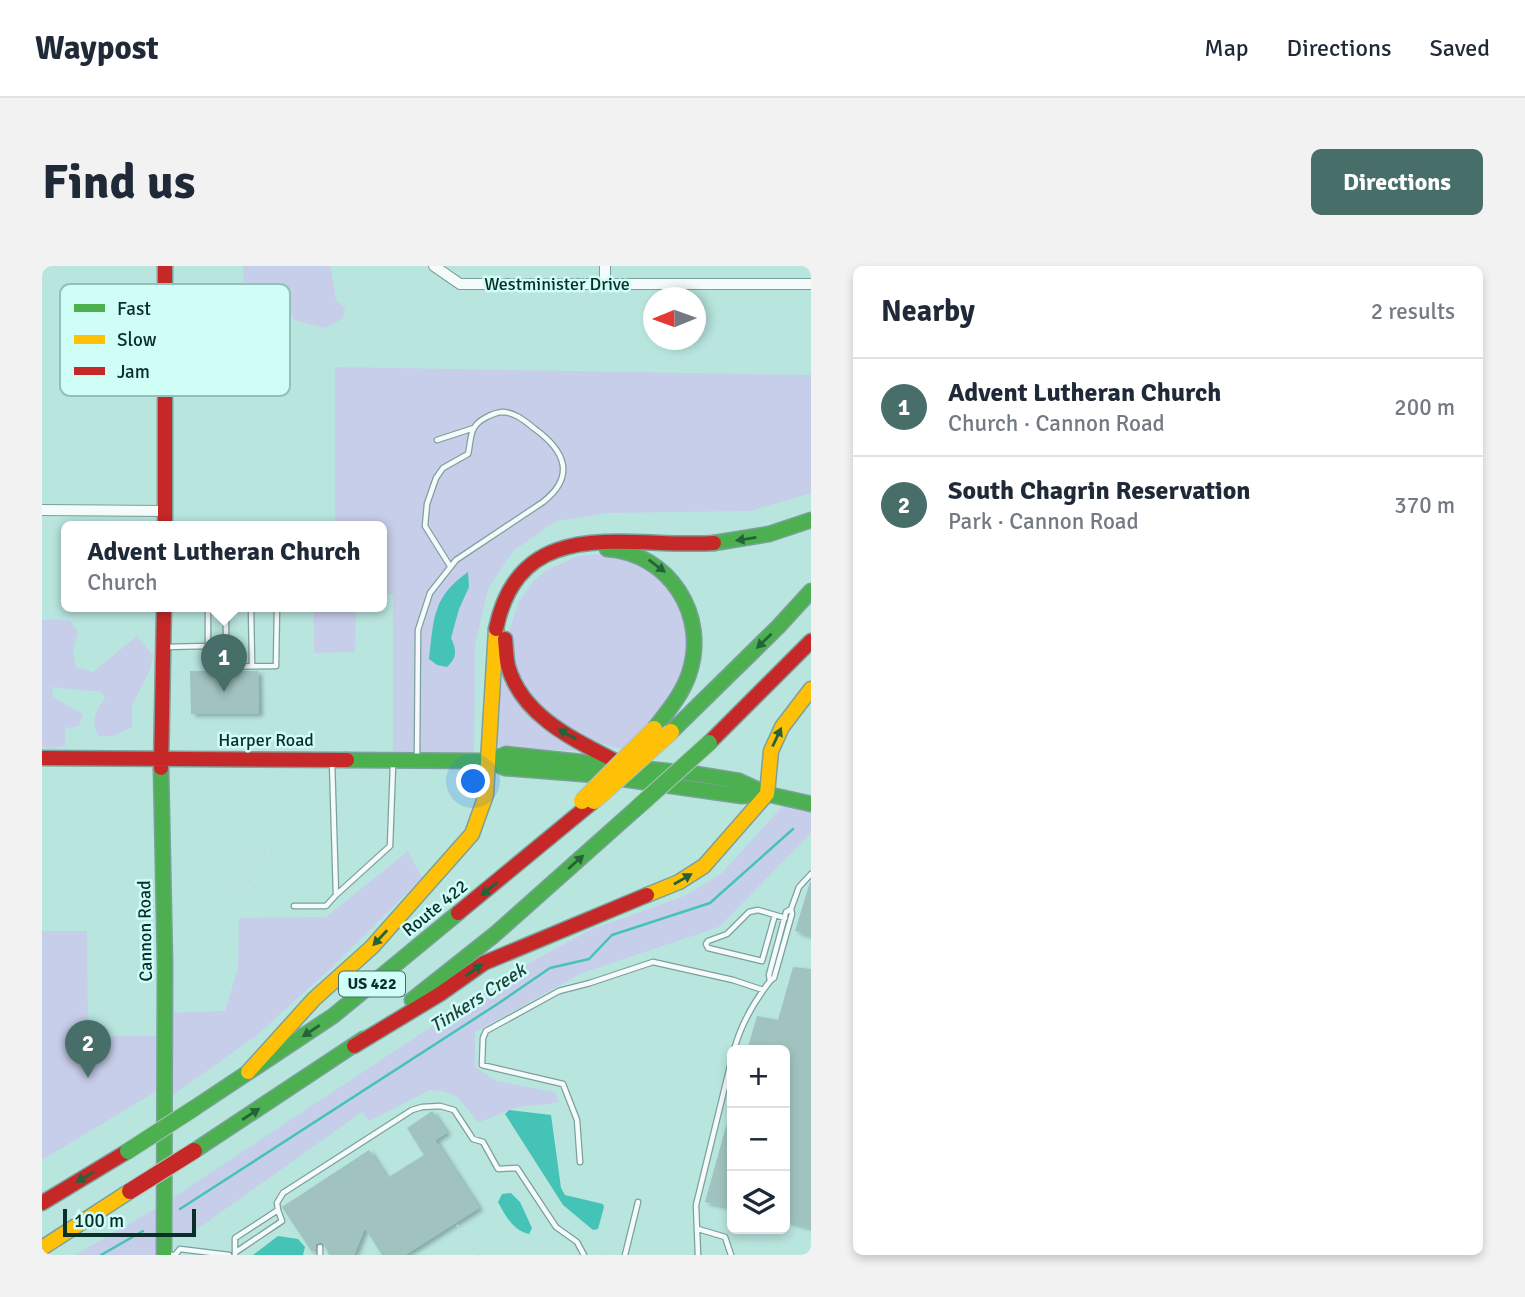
<!DOCTYPE html>
<meta charset="utf-8">
<style>
body{margin:0;font-family:Signika,sans-serif;background:#f2f2f3;color:#1f2937}
.controls{position:absolute;right:21px;bottom:21px;display:grid;overflow:hidden;border-radius:10px;box-shadow:0 4px 10px #0003}
.controls button{width:63px;height:63px;display:grid;place-items:center;padding:0;border:0;border-bottom:2px solid #e0e1e3;background:#fff;color:#1f2937;font:35px sans-serif}
.compass{position:absolute;left:601px;top:21px;width:63px;height:63px;border-radius:50%;background:#fff;box-shadow:0 4px 10px #0003;rotate:269deg}
.scale{position:absolute;left:21px;bottom:18px;width:133px;box-sizing:border-box;padding-left:7px;border:4px solid #0a2e2a;border-top:0;font-size:19px;line-height:24px;white-space:nowrap;color:#0a2e2a;-webkit-text-stroke:5px #cffef7;paint-order:stroke}
.you{position:absolute;left:432px;top:516px;width:24px;height:24px;margin:-18px;border:5px solid #fff;border-radius:50%;background:#1a73e8;box-shadow:0 0 0 10px #1a73e833}
.badge{display:grid;place-items:center;width:46px;height:46px;border-radius:50%;background:#476e69;color:#fff;font-size:23px;font-weight:700}
.pin{position:absolute;translate:-50% -58px;filter:drop-shadow(0 2px 4px #0008)}
.pin::after{content:'';position:absolute;top:37px;width:24px;height:21px;background:inherit;clip-path:polygon(0 0,100% 0,50% 100%)}
.popup{position:absolute;left:19px;top:255px;width:326px;height:91px;box-sizing:border-box;display:grid;place-content:center;border-radius:10px;background:#fff;filter:drop-shadow(0 2px 5px #0005);font-size:23px;white-space:nowrap;color:#747a83}
.popup b{font-size:26px;color:#1f2937}
.popup::after{content:'';position:absolute;left:50%;top:100%;margin-left:-14px;border:14px solid transparent;border-top-color:#fff}
.list{margin:0;padding:0;list-style:none}
h2{display:flex;justify-content:space-between;align-items:center;height:91px;margin:0;padding:0 28px;font-size:30px}
h2 small{font-size:23px;font-weight:400;color:#747a83}
.list li{display:grid;grid-template-columns:46px 1fr auto;gap:21px;align-items:center;box-sizing:border-box;height:98px;padding:0 28px;border-top:2px solid #e0e1e3}
.list b{display:block;font-size:26px;white-space:nowrap}
.list p{margin:0;font-size:23px;white-space:nowrap;color:#747a83}
.list em{font-size:23px;font-style:normal;color:#747a83}
.icon{flex:none;width:38px;height:38px;fill:none;stroke:currentColor;stroke-width:2;stroke-linecap:round;stroke-linejoin:round}
.map{position:relative;flex:none;width:769px;height:989px;overflow:hidden;border-radius:10px}
header{display:flex;align-items:center;gap:42px;box-sizing:border-box;height:98px;padding:0 35px;background:#fff;border-bottom:2px solid #e0e1e3}
header strong{font-size:33px}
nav{display:flex;gap:38px;margin-inline-start:auto;font-size:24px}
.intro{display:flex;align-items:center;justify-content:space-between;box-sizing:border-box;height:168px;padding:0 42px}
h1{margin:0;font-size:49px}
.button{padding:18px 32px;border-radius:10px;background:#476e69;color:#fff;font-size:24px;font-weight:700}
main{display:flex;gap:42px;padding:0 42px}
aside{flex:1;background:#fff;border-radius:10px;box-shadow:0 4px 10px #0003}
.map>svg:first-child{display:block}
</style>
<header>
<strong>Waypost</strong>
<nav><a>Map</a><a>Directions</a><a>Saved</a></nav>
</header>
<div class="intro"><h1>Find us</h1><a class="button">Directions</a></div>
<main>
<div class="map">
<svg width="769" height="989" viewBox="0 0 769 989">
<defs>
<filter id="shadow"><feDropShadow dx="4" dy="2.5" stdDeviation="2" flood-color="#0004"/></filter>
</defs>
<rect width="100%" height="100%" fill="#b9e5df"/>
<path fill="#c7cee9" d="M201,0H288L294,34L303,42L301,52L284,62L252,54L246,42L217,36L202,21Z
M293,101L769,109V227L708,245L566,247L514,255L471,285L446,323L433,379L432,495L351,494V328H340V260H293Z
M560,288L601,300L617,311L639,339L647,366L644,400L631,429L583,484L530,469L487,432L467,384L468,363L476,337L491,316L503,305L536,290Z
M272,340H314L313,386L272,387Z
M13,353L28,355L36,366L31,385L34,401L51,406L95,370L111,389L108,404L90,439V461L71,470H57C48,454 53,446 63,432L59,426L10,421L11,431L41,448L37,460L23,462V480L10,483L0,481V354Z
M459,401L537,480L536,485L460,482L455,477Z
M747,533L769,538V567L677,661L540,707L433,766V801L454,815L513,826L517,836C503,840 487,838 473,842C460,846 449,853 436,856L416,831L401,825L388,824L327,855L320,846L147,969L123,970L122,989H33L123,937L478,702L548,664L645,629L680,607Z
M366,585L380,612L287,704L214,770L124,834L123,820L0,894V665H45L46,770H123V747L183,745L196,702L197,652L284,651Z"/>
<path fill="#44c3b6" d="M77,64L95,79L92,111L79,113L22,99L19,90L35,71L56,74L67,65Z
M426,306L427,321L417,343L409,372C415,385 415,391 405,401L395,399L387,393C392,353 390,331 426,306Z
M467,844L509,849L519,922L523,929L561,938L562,941L556,963L551,964L521,939L463,848Z
M469,927L478,936L490,962L487,968C471,964 464,951 456,936L460,928Z
M236,970L256,973L263,981L261,989H211Z"/>
<g fill="none" stroke-linecap="round" stroke-linejoin="round">
<path stroke="#44c3b6" stroke-width="2.5" d="M138,943L457,737L508,702L547,693L570,669L668,637L751,563
M59,989L101,965"/>
</g>
<path fill="#a0c3bf" filter="url(#shadow)" d="M148,405H216L217,448H149Z
M768,616H769V670L753,665Z
M751,701L769,703V962L743,955V784H705L715,750L736,754Z
M390,845L405,867L393,874L437,942L363,989H340L323,962L312,989H287L282,978L279,976L274,978L273,984L270,986L240,941L327,884L345,912L382,889L365,862Z
M688,846H690V942L663,936Z"/>
<g fill="none" stroke-linecap="round" stroke-linejoin="round">
<g stroke="#7ca09c" stroke-width="7">
<path id="lane" d="M395,174L432,162
M166,340V401L234,400L235,340
M209,340L210,400
M123,381L166,380
M184,401V340
M375,494L376,364L388,327L414,294L501,236C534,210 523,185 493,163C484,156 473,146 460,146C451,147 436,154 432,162C428,168 428,181 426,188L401,202L394,212L385,238L383,260L408,300
M290,495L294,629L348,580L351,499
M252,640H284L294,629
M749,643L750,648L732,712L728,715L727,709L744,646L749,643L757,621L769,608
M733,649L720,695L666,682L664,678L666,675L685,668L707,646L716,644L743,652
M692,784C699,758 711,737 728,715
M538,896L535,854L521,818L440,799L441,772L444,765L517,725L548,717L611,696L691,714L721,724
M236,944L235,937L241,927L370,844L380,841L398,840L412,844L431,873L441,876L456,903L475,902L514,961L535,976L542,989
M656,963L683,971L689,989
M123,989H133L138,983L187,989
M193,989V972L236,944L240,955L194,986
M278,989V981
M583,989L596,936
M656,989L654,939L690,792"/>
</g>
<g stroke="#7ca09c" stroke-width="12">
<path id="street" d="M392,0L418,18H769
M563,0V18
M0,244L123,245"/>
</g>
<g stroke="#7ca09c" stroke-width="17">
<path id="fast" d="M672,277L727,268L769,254
M565,283C627,287 667,349 647,408C640,429 625,446 612,463
M629,466L736,361L769,325
M305,494L447,495L464,488L654,508L697,515L725,528L769,538
M447,495L463,502L553,509L700,530L722,528
M119,502L123,698L122,989
M370,734L452,669L597,540
M151,843L291,750L416,647
M152,885L321,773"/>
</g>
<g stroke="#7ca09c" stroke-width="17">
<path id="slow" d="M605,629L637,616L662,600L725,528L729,485L740,461L769,423
M206,806L272,733L330,681L430,568L444,529L454,363
M0,982L88,925"/>
</g>
<g stroke="#7ca09c" stroke-width="17">
<path id="jam" d="M123,0V260
M454,363C478,245 588,283 672,277
M463,373C464,382 464,392 466,400C481,454 540,477 585,501
M667,477L769,375
M0,492L305,494
M119,502L122,340
M416,647L552,535
M312,780L398,728L442,697L605,629
M0,937L86,885"/>
</g>
<path stroke="#c8d7d5" stroke-width="2" stroke-dasharray="2 5" stroke-linecap="butt" d="M178,615H209L210,588H231
M415,959L435,989
M563,989L574,941L585,944"/>
<use href="#lane" stroke="#f4fbfa" stroke-width="4.5"/>
<use href="#street" stroke="#f4fbfa" stroke-width="10"/>
<use href="#fast" stroke="#4caf50" stroke-width="14"/>
<use href="#slow" stroke="#ffc107" stroke-width="14"/>
<use href="#jam" stroke="#c62828" stroke-width="14"/>
<g stroke="#adc4c1" stroke-width="18" stroke-linecap="butt">
<path id="fast-bridge" d="M597,540L667,477
M86,885L151,843"/>
</g>
<g stroke="#adc4c1" stroke-width="18" stroke-linecap="butt">
<path id="slow-bridge" d="M540,535L612,463
M552,535L629,466"/>
</g>
<g stroke="#adc4c1" stroke-width="18" stroke-linecap="butt">
<path id="jam-bridge" d="M88,925L152,885"/>
</g>
<use href="#fast-bridge" stroke="#4caf50" stroke-width="16"/>
<use href="#slow-bridge" stroke="#ffc107" stroke-width="16"/>
<use href="#jam-bridge" stroke="#c62828" stroke-width="16"/>
</g>
<defs><path id="oneway-solid" d="M-6-.8H1V-3.2L6.5 0L1 3.2V.8H-6Z" transform="scale(1.75)"/></defs>
<g fill="#246239">
<use href="#oneway-solid" transform="translate(704 273) rotate(171)"/>
<use href="#oneway-solid" transform="translate(615 300) rotate(37)"/>
<use href="#oneway-solid" transform="translate(722 375) rotate(136)"/>
<use href="#oneway-solid" transform="translate(525 468) rotate(-151)"/>
<use href="#oneway-solid" transform="translate(735 471) rotate(-65)"/>
<use href="#oneway-solid" transform="translate(534 596) rotate(-42)"/>
<use href="#oneway-solid" transform="translate(641 613) rotate(-30)"/>
<use href="#oneway-solid" transform="translate(447 623) rotate(141)"/>
<use href="#oneway-solid" transform="translate(338 672) rotate(133)"/>
<use href="#oneway-solid" transform="translate(432 704) rotate(-35)"/>
<use href="#oneway-solid" transform="translate(269 765) rotate(146)"/>
<use href="#oneway-solid" transform="translate(209 848) rotate(-33)"/>
<use href="#oneway-solid" transform="translate(43 911) rotate(149)"/>
</g>
<g text-anchor="middle" dominant-baseline="central" stroke-width="5" stroke-linejoin="round" paint-order="stroke">
<rect fill="#cffef7" stroke="#456c68" stroke-width="2" x="297" y="705.5" width="66" height="25" rx="5"/>
<g font-size="16" font-weight="bold" fill="#0a2e2a">
<text x="330" y="718">US 422</text>
</g>
<g font-size="18" fill="#0a2e2a" stroke="#cffef7">
<text x="515" y="18">Westminister Drive</text>
<text x="224" y="474">Harper Road</text>
<text transform="translate(393 642) rotate(-39)">Route 422</text>
<text transform="translate(103 665) rotate(-91)">Cannon Road</text>
</g>
<g font-size="19" font-style="italic" fill="#23413d" stroke="#cffef7">
<text transform="translate(436 732) rotate(-33)">Tinkers Creek</text>
</g>
</g>
<rect x="18" y="18" width="230" height="112" rx="10" fill="#cffef7" stroke="#94c0ba" stroke-width="2"/>
<rect x="32" y="38" width="31" height="8" fill="#4caf50"/>
<rect x="32" y="69" width="31" height="9" fill="#ffc107"/>
<rect x="32" y="101" width="31" height="8" fill="#c62828"/>
<g font-size="19" fill="#0a2e2a">
<text x="75" y="49">Fast</text>
<text x="75" y="80">Slow</text>
<text x="75" y="112">Jam</text>
</g>
</svg>
<div class="controls">
<button>+</button>
<button>−</button>
<button><svg class="icon" aria-label="layers" viewBox="0 0 24 24"><path d="M12 4l9 5-9 5-9-5zM3 14l9 5 9-5"/></svg></button>
</div>
<svg class="compass" viewBox="-18 -18 36 36"><path d="M0-13l5 13h-10z" fill="#e53935"/><path d="M0 13l5-13h-10z" fill="#747a83"/></svg>
<div class="scale">100 m</div>
<div class="you"></div>
<div class="pin badge" style="left:182px;top:426px">1</div>
<div class="popup"><b>Advent Lutheran Church</b>Church</div>
<div class="pin badge" style="left:46px;top:812px">2</div>
</div>
<aside>
<h2>Nearby<small>2 results</small></h2>
<ul class="list">
<li><span class="badge">1</span><div><b>Advent Lutheran Church</b><p>Church · Cannon Road</p></div><em>200 m</em></li>
<li><span class="badge">2</span><div><b>South Chagrin Reservation</b><p>Park · Cannon Road</p></div><em>370 m</em></li>
</ul>
</aside>
</main>
